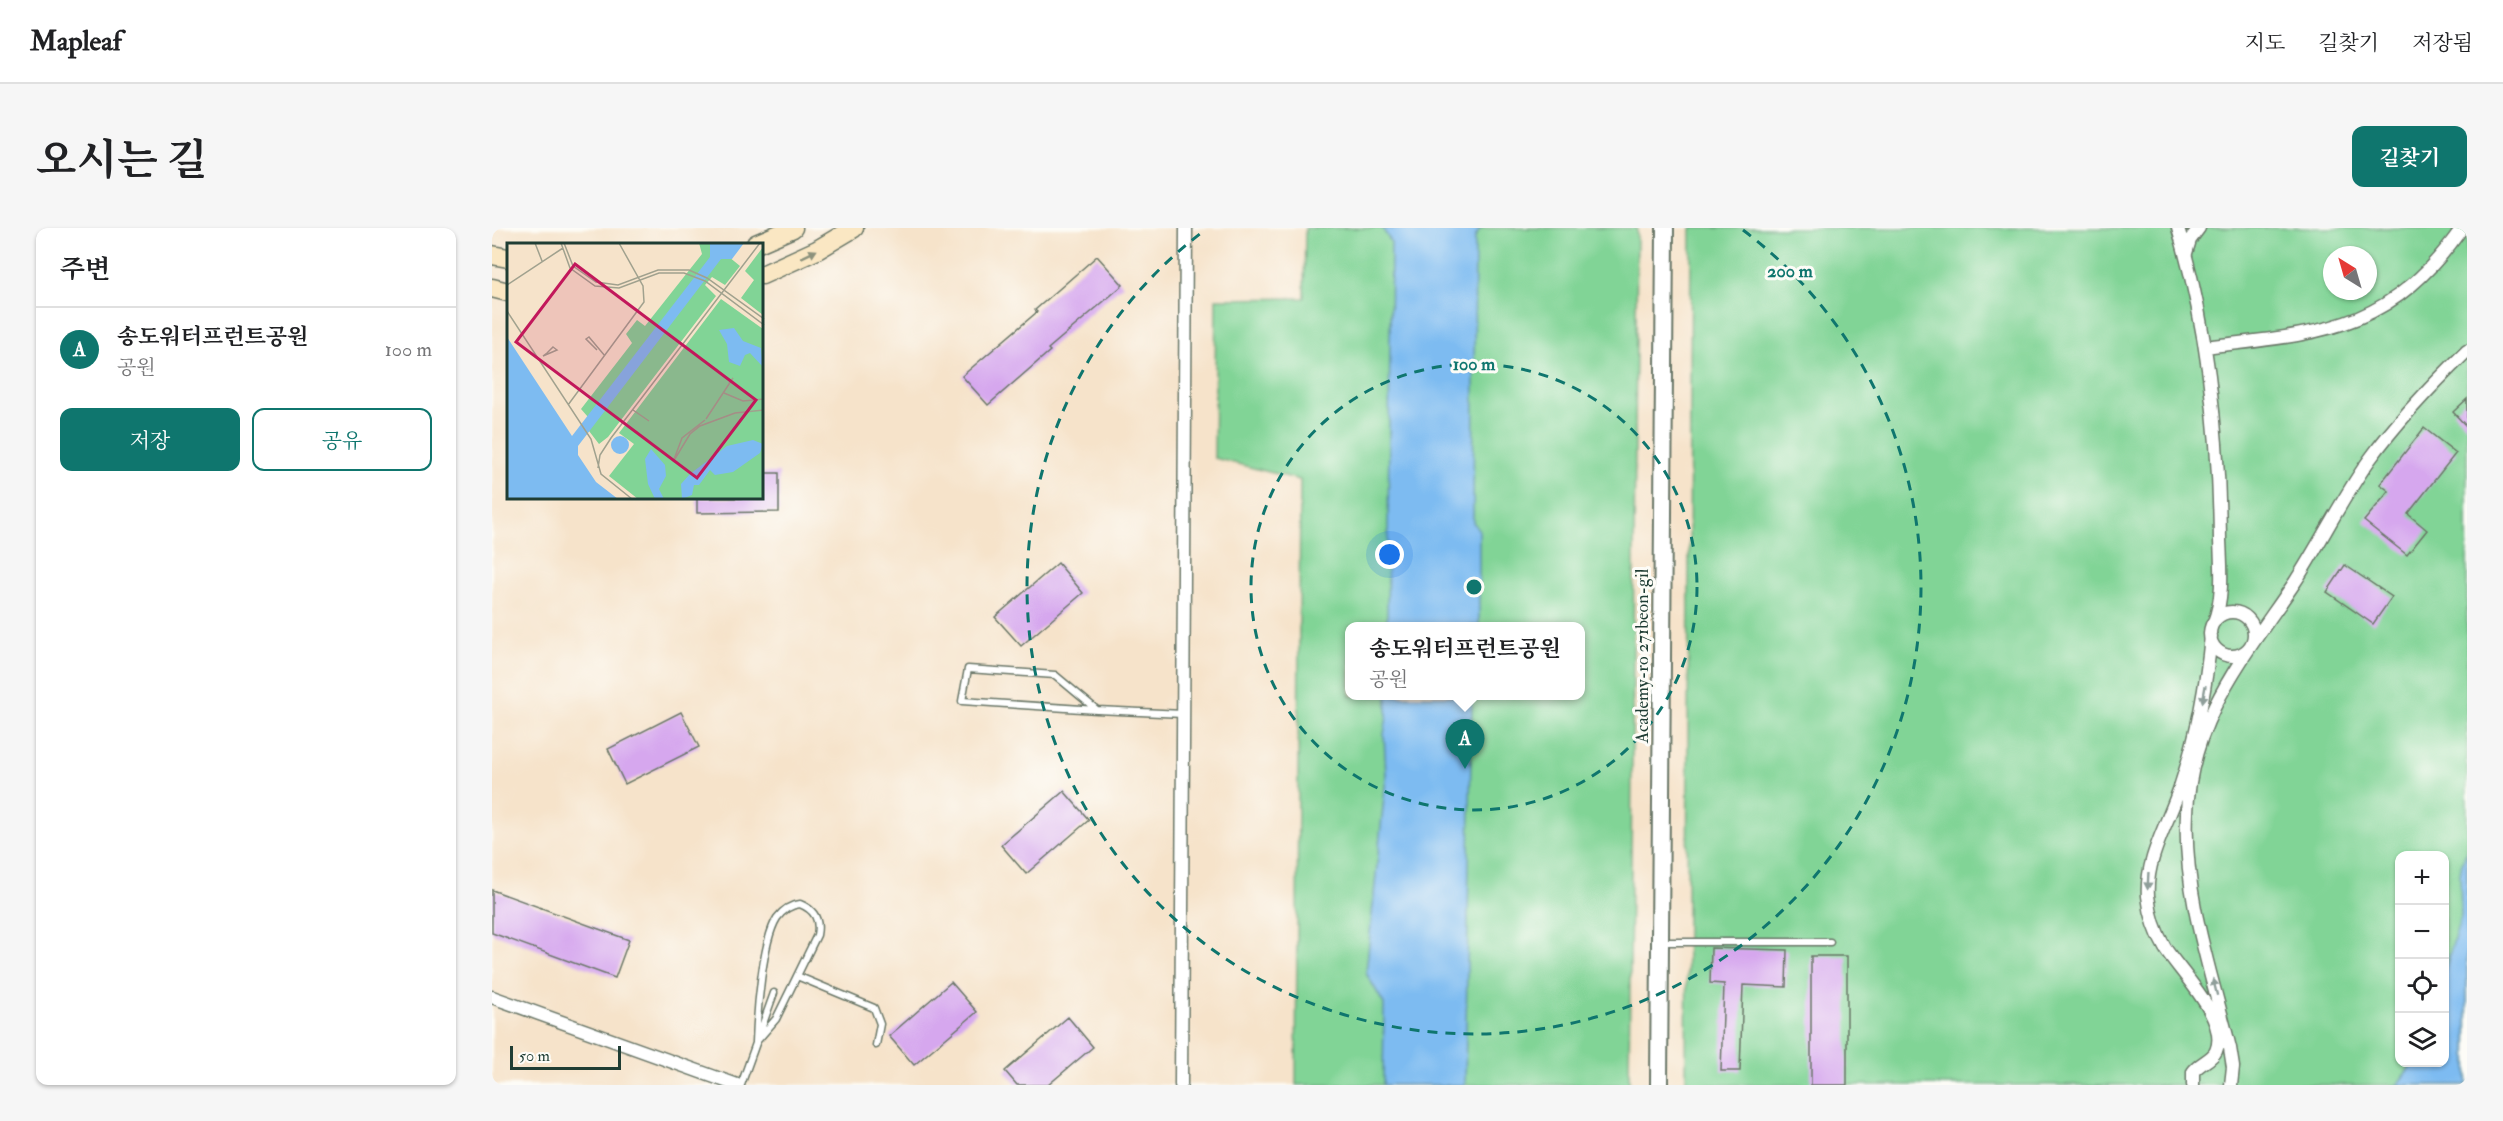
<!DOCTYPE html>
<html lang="ko">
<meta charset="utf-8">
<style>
body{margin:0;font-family:"IM FELL Double Pica","Noto Serif KR",serif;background:#f6f6f6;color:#202124}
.controls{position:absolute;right:18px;bottom:18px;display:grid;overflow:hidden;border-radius:12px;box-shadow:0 2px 4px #0004}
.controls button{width:54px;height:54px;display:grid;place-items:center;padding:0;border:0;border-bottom:2px solid #e0e0e0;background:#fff;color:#202124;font:30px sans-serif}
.compass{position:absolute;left:1831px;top:18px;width:54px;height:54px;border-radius:50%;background:#fff;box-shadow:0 2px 4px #0004;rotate:323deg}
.scale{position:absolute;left:18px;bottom:15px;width:111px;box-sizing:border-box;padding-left:6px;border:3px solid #1f3d34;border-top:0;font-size:16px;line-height:21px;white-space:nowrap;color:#1f3d34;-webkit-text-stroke:4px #fdfcf7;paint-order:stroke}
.you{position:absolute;left:898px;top:327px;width:21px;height:21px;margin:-15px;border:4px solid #fff;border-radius:50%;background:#1a73e8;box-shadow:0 0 0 9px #1a73e833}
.badge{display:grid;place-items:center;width:39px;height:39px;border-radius:50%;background:#0f766e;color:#fff;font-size:20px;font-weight:700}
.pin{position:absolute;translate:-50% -50px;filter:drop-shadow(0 2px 3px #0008)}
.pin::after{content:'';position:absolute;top:32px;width:21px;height:18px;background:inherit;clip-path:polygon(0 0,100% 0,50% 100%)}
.popup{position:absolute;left:853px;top:394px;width:240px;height:78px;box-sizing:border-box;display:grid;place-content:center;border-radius:12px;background:#fff;filter:drop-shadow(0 2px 4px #0005);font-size:20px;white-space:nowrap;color:#757577}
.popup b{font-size:22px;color:#202124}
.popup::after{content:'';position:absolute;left:50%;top:100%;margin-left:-12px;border:12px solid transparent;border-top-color:#fff}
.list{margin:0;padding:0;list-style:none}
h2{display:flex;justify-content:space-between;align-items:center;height:78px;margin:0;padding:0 24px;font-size:26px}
h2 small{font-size:20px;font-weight:400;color:#757577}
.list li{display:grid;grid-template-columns:39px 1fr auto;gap:18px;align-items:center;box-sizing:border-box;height:84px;padding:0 24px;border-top:2px solid #e0e0e0}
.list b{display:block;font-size:22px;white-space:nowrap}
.list p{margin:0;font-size:20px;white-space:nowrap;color:#757577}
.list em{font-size:20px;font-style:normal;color:#757577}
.actions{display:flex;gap:12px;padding:18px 24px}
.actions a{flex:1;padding:14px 0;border:2px solid #0f766e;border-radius:12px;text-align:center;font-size:21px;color:#0f766e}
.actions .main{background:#0f766e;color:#fff}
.icon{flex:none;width:33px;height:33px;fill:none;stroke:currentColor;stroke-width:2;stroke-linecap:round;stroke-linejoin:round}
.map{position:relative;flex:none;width:1975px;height:857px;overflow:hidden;border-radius:12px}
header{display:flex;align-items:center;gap:36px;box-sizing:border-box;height:84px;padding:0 30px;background:#fff;border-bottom:2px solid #e0e0e0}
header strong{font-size:28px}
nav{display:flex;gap:33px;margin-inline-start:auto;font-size:21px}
.intro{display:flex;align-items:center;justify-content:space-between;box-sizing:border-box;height:144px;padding:0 36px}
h1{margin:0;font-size:42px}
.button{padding:15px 27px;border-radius:12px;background:#0f766e;color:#fff;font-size:21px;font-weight:700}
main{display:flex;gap:36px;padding:0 36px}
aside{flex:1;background:#fff;border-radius:12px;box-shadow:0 2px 4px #0004}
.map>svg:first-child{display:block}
</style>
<header>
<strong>Mapleaf</strong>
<nav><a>지도</a><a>길찾기</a><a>저장됨</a></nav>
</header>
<div class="intro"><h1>오시는 길</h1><a class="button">길찾기</a></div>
<main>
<aside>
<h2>주변<small></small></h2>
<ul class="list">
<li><span class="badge">A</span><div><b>송도워터프런트공원</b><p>공원</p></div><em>100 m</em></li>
</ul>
<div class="actions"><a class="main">저장</a><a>공유</a></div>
</aside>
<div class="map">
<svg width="1975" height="857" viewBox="0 0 1975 857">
<rect width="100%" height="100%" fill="#fdfcf7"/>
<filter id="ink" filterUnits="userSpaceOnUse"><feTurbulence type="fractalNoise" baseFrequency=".0167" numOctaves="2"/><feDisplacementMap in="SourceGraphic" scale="12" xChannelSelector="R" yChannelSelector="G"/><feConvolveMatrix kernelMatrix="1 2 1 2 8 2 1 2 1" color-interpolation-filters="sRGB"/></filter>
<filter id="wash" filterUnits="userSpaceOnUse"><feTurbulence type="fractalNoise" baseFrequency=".008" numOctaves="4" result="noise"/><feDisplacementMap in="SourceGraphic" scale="24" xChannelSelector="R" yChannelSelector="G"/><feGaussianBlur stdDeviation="1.35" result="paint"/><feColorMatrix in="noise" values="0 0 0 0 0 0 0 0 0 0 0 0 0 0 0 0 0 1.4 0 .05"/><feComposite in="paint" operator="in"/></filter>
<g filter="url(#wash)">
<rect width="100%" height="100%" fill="#f6e3ca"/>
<path fill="#81d496" stroke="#508865" stroke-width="1.5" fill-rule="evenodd" d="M813,0H1145L1137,857H804L808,252L722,230L724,71L812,70ZM858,398H1088V468H858Z
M1199,0H1975V857H1194ZM1840,27H1876V63H1840ZM1908,628H1952V834H1908Z"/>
<path fill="#7dbbf1" stroke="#4e7c92" stroke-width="1.5" d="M890,0H989L983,9L981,294L987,302V398H895L899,14Z
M895,468H980L973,857H891L892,776L874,745L894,549L892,506L895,488Z
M1975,623V857H1905L1921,835L1952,834L1953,742L1969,688L1968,647L1970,634Z"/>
<g id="blocks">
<path fill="#d6a7ee" d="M605,28L631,57L556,121L558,123L496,177L470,148L545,84L543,82Z
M1975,171V199L1961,184Z
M1932,200L1964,225L1916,286L1935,302L1915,327L1872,293L1897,263L1888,256Z
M270,245H287V284L205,285V270H270Z
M566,335L591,365L529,418L503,389Z
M1853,337L1900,369L1881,396L1835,364Z
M189,484L207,519L133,556L116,521Z
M572,563L597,592L534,646L509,617Z
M0,662L137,712L123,750L0,705Z
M1219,720L1295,722L1294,759L1251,757L1248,843H1229L1232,756L1218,755Z
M1319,728H1355V857H1319Z
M459,754L485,784L422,837L397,808Z
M576,789L601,819L556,857H525L513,843Z"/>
</g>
</g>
<g filter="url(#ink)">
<use href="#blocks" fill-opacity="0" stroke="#6a7768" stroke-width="1.5"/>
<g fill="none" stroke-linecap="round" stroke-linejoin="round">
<g stroke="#6a7768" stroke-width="9">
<path id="service" d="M605,482L470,473L476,441L563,447L605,482L691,486
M308,676C323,682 328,692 325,707L284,791L264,814C265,785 270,714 285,690C291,682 298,677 308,676Z
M1169,714H1338
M305,748L382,780L388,796L384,817
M249,857L282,765"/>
</g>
<g stroke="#6a7768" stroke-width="15">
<path id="minor" d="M1686,0C1716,100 1727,208 1728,312C1729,339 1732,369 1722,394
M1694,25L1698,12L1707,0
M1713,119C1829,105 1897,104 1970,0
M1718 406a22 22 0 1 1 44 0a22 22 0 1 1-44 0Z
M0,769L245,857
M689,857L694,0
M1701,857V844C1707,835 1720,832 1724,823C1738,792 1688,744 1673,720C1664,705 1658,686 1656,668C1653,630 1678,592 1689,556C1705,508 1714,459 1719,408
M1739,857L1741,839L1738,820C1719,744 1691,665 1695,585C1698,491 1753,428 1803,354C1829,314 1850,270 1878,231C1907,191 1940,157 1975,123"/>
</g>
<g stroke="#6a7768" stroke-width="20">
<path id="tertiary" d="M1167,857L1173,0"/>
</g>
<g stroke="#6a7768" stroke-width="21">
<path id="secondary" d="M264,16L301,0
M0,27L16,30
M270,47L325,22L362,0
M0,60L16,64"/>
</g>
<use href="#service" stroke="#fff" stroke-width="6"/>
<use href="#minor" stroke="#fff" stroke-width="12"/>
<use href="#tertiary" stroke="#fff" stroke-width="16"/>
<use href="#secondary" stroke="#fae7c3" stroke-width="18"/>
</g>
<defs><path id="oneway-solid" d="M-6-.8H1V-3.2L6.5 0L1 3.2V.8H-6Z" transform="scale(1.5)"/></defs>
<use fill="#8c927c" href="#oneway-solid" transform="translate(317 26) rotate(-26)"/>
<g fill="#8f9e9a">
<use href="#oneway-solid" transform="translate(1712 466) rotate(100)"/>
<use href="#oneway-solid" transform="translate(1656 653) rotate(93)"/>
<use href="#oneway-solid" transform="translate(1723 759) rotate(-104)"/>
</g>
</g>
<g fill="none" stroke="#0f766e" stroke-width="3" stroke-dasharray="10 8">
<circle cx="982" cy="359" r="223"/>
<path d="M1251 2A447 447 0 1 1 713 2"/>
</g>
<g text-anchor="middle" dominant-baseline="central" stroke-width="6" stroke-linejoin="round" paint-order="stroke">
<g font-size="18" fill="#1f3d34" stroke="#fdfcf7">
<text transform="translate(1150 428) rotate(-90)">Academy-ro 271beon-gil</text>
</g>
</g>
<g transform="translate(15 15)">
<rect width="256" height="256" fill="#f6e3ca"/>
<path d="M192,0H205L233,23L218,42L205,34L198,42L209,53L101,194L92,201L82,188L75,197L67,192L81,174L74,166L125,100L119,91L130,77L138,83L195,11ZM256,4V72L234,55L247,37L238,28ZM214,56L256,86V256H131L102,233L127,201L112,190Z" fill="#81d496"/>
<path d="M203,0H237L225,16H214L71,203V212L89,239L111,256H0V94L65,193L203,14ZM227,85L236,98L254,105L256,124L243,110L238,112L233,123L222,119L220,101L212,87ZM104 202a9 9 0 1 1 18 0a9 9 0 1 1-18 0ZM246,197L256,201L253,210L226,229L208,232L203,227L192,242H187L185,252L175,256L174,241L183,231L220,203ZM144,206L158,222L159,233L152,246L157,256H148L141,241L138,216Z" fill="#7dbbf1"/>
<path fill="none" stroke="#a0a18e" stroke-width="1.5" d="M28,0L35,18M54,0L63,25L88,43L112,45L152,30H177L198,38L257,82M57,0L66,23L89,39L111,42L151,27H182L200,35L257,76M0,42L56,5M0,68L84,196L94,231L125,256M46,104L50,107L36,113L40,110ZM90,107L79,96L82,94L98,113M217,150L236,158L257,156M61,162L137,59L136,43L112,0M126,167L142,178M199,176L226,135L222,140M198,177L175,195L166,219L183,191L193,183L228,170L257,167M91,225L93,212L104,195L253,0"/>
<path fill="#c2185b" fill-opacity="0.15" stroke="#c2185b" stroke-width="3" d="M68,21L249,157L190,235L9,99Z"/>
<rect width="256" height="256" fill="none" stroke="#1f3d34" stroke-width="3"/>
</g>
<circle cx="982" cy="359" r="9" fill="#0f766e" stroke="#fdfcf7" stroke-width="3"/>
<g font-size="18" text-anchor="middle" font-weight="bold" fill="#0f766e" stroke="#fdfcf7" stroke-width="6" stroke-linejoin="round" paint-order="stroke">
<text x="1298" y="49">200 m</text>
<text x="982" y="142">100 m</text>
</g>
</svg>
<div class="controls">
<button>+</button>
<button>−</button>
<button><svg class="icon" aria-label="locate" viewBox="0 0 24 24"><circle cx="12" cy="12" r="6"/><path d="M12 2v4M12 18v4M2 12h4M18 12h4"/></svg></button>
<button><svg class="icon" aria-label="layers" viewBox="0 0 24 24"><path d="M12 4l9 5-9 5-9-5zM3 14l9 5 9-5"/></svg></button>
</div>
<svg class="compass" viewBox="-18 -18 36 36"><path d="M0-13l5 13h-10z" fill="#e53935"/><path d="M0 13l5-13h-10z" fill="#757577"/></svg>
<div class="scale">50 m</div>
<div class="you"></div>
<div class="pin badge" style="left:973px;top:541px">A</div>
<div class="popup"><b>송도워터프런트공원</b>공원</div>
</div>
</main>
